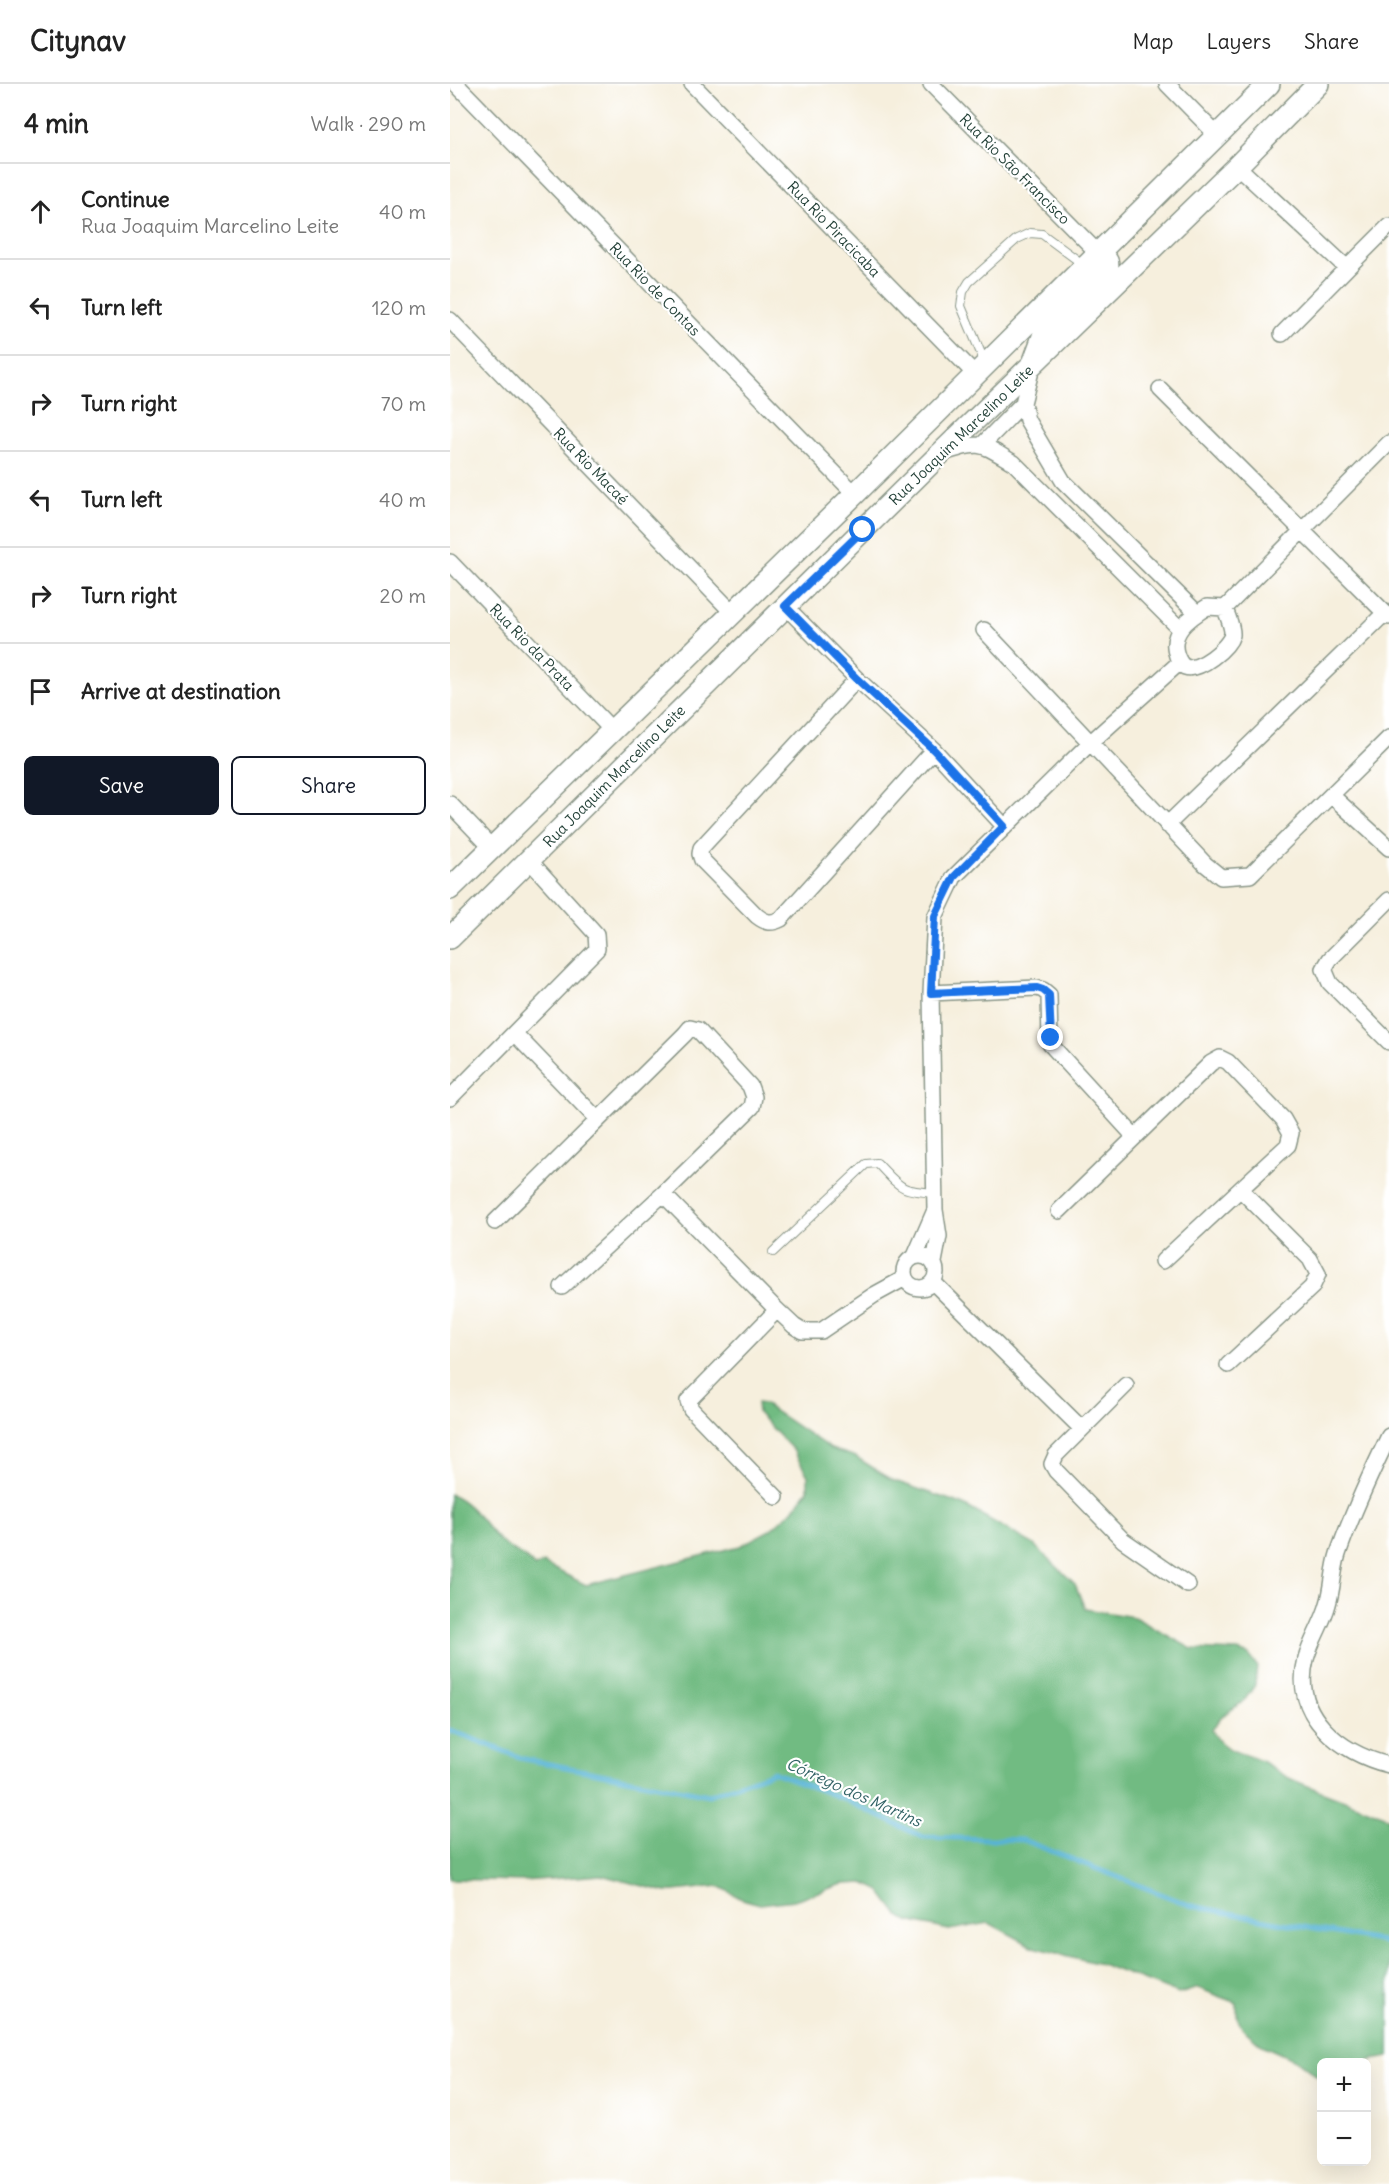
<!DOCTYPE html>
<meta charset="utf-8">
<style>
body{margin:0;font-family:Delius,sans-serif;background:#f6f6f6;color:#222}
.controls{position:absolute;right:18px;bottom:18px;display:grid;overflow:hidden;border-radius:9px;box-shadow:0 6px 24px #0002}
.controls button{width:54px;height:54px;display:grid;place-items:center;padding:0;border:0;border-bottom:2px solid #e0e0e0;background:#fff;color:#222;font:30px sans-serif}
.stop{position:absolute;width:18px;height:18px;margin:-14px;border:4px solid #1a73e8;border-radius:50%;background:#fff}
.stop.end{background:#1a73e8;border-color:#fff;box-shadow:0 2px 6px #0008}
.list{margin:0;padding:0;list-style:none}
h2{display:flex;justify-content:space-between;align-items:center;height:78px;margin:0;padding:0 24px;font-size:26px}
h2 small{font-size:20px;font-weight:400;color:#767676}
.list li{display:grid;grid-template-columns:39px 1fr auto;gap:18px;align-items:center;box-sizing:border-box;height:96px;padding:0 24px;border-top:2px solid #e0e0e0}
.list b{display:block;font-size:22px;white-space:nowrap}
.list p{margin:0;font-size:20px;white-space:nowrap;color:#767676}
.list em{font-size:20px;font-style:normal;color:#767676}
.actions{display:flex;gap:12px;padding:18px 24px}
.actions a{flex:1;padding:14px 0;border:2px solid #111827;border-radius:9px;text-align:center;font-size:21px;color:#111827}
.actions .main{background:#111827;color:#fff}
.icon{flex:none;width:33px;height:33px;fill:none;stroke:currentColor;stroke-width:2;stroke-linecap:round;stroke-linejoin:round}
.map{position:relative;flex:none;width:939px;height:2100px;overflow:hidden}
header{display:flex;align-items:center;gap:36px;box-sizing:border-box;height:84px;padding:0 30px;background:#fff;border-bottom:2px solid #e0e0e0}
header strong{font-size:28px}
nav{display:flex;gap:33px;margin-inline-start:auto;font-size:21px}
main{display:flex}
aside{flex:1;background:#fff}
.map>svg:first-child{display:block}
</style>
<header>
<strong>Citynav</strong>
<nav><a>Map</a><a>Layers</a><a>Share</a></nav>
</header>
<main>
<aside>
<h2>4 min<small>Walk · 290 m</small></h2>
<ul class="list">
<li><svg class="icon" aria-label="ahead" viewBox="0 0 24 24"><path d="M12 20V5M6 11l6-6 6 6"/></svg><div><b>Continue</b><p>Rua Joaquim Marcelino Leite</p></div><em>40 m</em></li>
<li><svg class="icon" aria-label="left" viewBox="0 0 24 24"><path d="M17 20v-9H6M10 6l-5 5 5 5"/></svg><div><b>Turn left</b></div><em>120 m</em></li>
<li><svg class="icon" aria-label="right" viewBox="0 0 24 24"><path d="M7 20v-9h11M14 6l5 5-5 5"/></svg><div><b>Turn right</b></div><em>70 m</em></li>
<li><svg class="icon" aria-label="left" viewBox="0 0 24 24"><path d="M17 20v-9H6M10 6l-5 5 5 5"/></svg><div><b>Turn left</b></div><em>40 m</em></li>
<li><svg class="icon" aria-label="right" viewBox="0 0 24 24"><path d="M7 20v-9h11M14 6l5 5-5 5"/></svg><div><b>Turn right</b></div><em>20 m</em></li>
<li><svg class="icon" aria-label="arrive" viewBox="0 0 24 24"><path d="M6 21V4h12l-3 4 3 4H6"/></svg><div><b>Arrive at destination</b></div></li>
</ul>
<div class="actions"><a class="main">Save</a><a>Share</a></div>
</aside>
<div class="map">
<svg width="939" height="2100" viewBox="0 0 939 2100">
<rect width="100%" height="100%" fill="#fff"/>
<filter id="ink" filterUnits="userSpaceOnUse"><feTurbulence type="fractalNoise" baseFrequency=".0167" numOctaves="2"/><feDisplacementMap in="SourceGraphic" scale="12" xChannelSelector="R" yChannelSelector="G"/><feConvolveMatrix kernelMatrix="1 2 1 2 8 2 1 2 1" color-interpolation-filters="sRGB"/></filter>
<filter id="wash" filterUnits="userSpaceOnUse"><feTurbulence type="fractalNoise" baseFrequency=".008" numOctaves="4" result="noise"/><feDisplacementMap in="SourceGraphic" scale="24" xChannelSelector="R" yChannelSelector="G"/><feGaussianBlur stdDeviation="1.35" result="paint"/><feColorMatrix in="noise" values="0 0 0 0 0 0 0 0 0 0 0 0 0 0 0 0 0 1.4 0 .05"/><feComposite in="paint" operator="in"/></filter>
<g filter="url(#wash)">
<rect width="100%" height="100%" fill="#f6efdd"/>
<path fill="#71bb82" stroke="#487c5b" stroke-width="1.5" d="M307,1319L314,1320L381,1365L406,1373L442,1396L512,1420L583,1460L625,1500L635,1525L684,1533L742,1565L788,1567L799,1571L807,1582L805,1601L794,1617L771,1633L762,1646C774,1670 790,1667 811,1677C821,1682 829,1689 839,1694C872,1709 906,1719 939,1734V1973L912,1978H872L871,1995L847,1977L812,1961L793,1945L787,1933V1919L748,1904L729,1910L654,1881L584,1863L539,1839L499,1846L458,1837L448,1831L430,1807L414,1799L393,1800L344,1816L310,1820L292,1815L269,1802L216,1808L151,1791L73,1797L0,1795V1410C23,1419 34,1442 51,1458C63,1468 74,1469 85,1483L93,1479L136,1501L290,1462L320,1446L343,1426L358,1406V1392L343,1366L308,1329Z"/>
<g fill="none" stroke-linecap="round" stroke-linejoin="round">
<path stroke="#57b4d5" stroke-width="5" d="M0,1646L74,1675L259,1711L323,1688L391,1714L473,1753L573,1756L742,1822L939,1859"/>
</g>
</g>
<g filter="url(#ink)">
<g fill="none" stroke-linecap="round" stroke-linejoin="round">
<g stroke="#8a9688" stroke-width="10">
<path id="service" d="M535,279L511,222L513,208L519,198L567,155L580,149L592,150L634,181
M323,1168L416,1080L427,1079C452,1105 449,1106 485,1109"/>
</g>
<g stroke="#8a9688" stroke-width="18">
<path id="minor" d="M6,0L405,410
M242,0L526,291
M481,0L649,170
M717,0L767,51
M787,82L897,184L939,142
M0,236L283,529
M832,250L897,184
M582,283L573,319L577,336L613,397L747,529
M710,305L939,533
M533,360L573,319
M493,369C532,356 530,359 564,379L730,545
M0,478L163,647
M335,522L407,595L484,666L554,742
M757,523L775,524C777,532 783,543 782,551C778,564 749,588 735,583C730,580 729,577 727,572C718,549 739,534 757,523Z
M775,524L939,359
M534,546L755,780L771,793L800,791L939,654
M407,595L251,764L250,770L252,776L307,832C316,839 321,840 331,835L484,666
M881,711L939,764
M0,720L42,764
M717,741L935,529
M939,816L880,875L874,885L880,899L939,958
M481,909L587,904L593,906L599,911L600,960L685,1053
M65,950L148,1036
M0,1014L147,865L146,850L79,776
M213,1110L327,1226L344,1242L352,1247H371L424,1211L455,1194
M609,1127L761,979L770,974L778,978L833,1035L841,1049L838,1061L713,1177
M45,1138L235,950L240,944L248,946L300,1002L304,1013L302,1023L213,1110L112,1203
M454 1188a16 16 0 1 1 32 0a16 16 0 1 1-32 0Z
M465,1172L485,1126
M484,1178L489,1152L485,1126L481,909L485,833L504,793L640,659L729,579
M483,1198L632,1345
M778,1281L862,1203L868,1190L860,1175L791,1106
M676,1301L606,1371L602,1380L606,1387L673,1456L738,1501
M939,1352C920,1391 902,1429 888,1470C883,1486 883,1504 878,1520C873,1539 861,1556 856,1575C841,1631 890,1669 939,1681
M326,1413L241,1325L238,1317L327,1226"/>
</g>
<g stroke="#8a9688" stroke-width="24">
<path id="secondary" d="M584,277L594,250L656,189C660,178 658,176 649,170
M0,805L410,405L819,0
M0,854L490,370L787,82L868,0"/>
</g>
<use href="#service" stroke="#fff" stroke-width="8"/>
<use href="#minor" stroke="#fff" stroke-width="15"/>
<use href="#secondary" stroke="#fff" stroke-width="21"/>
</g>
</g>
<g fill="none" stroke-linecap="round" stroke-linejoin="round" filter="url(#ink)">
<path stroke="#1a73e8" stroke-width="8" d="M413,446L335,522L407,595L484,666L554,742L504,793L485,832L481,909L587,904L593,906L599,911L601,954"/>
</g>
<g text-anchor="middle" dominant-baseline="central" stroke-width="4.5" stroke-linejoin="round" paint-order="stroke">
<g font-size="15" fill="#1f3d34" stroke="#fff">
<text transform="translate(565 85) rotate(45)">Rua Rio São Francisco</text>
<text transform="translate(384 145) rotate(46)">Rua Rio Piracicaba</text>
<text transform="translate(205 205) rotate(46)">Rua Rio de Contas</text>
<text transform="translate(511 351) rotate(-44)">Rua Joaquim Marcelino Leite</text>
<text transform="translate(141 382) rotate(46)">Rua Rio Macaé</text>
<text transform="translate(82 563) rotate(46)">Rua Rio da Prata</text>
<text transform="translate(164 692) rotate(-45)">Rua Joaquim Marcelino Leite</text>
</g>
<g font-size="16" font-style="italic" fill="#306164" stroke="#fff">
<text transform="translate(404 1708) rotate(24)">Córrego dos Martins</text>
</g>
</g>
</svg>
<div class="controls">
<button>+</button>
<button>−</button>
</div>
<div class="stop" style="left:413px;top:446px"></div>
<div class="stop end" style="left:601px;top:954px"></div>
</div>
</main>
